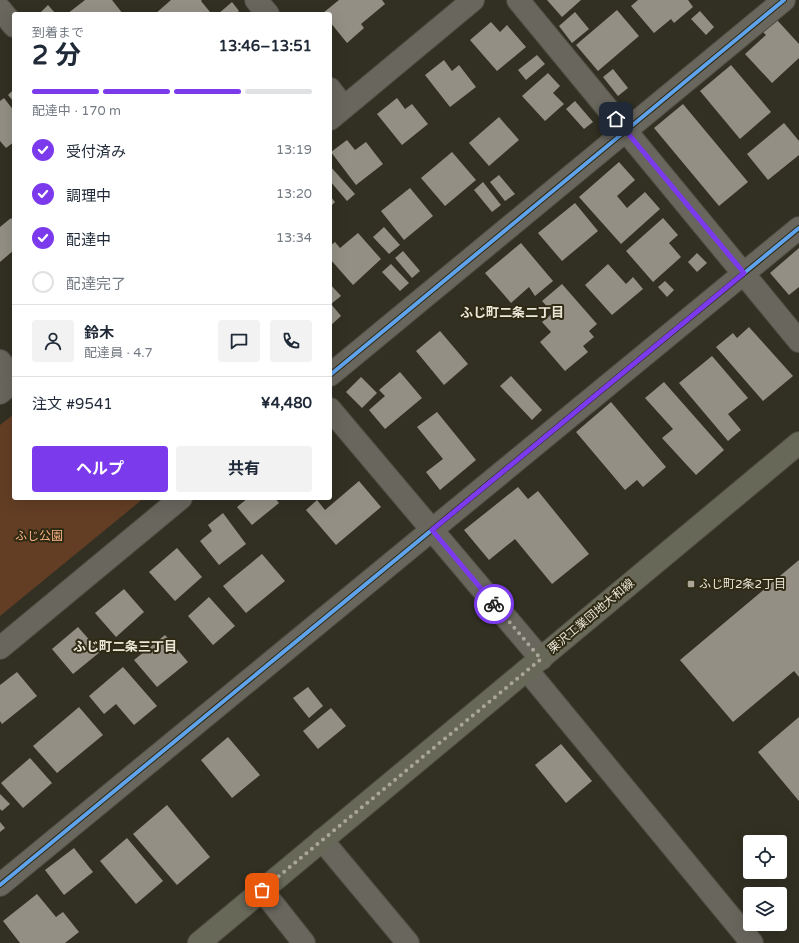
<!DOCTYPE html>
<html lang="ja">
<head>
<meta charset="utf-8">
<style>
	body { margin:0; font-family:"Varela Round","Noto Sans JP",sans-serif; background:#f2f2f3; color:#1f2937; height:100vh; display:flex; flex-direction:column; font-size:15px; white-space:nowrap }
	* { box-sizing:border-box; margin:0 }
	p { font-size:13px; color:#747a83 }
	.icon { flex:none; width:22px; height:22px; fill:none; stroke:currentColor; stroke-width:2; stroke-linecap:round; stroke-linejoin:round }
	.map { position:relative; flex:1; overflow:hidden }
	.sheet { position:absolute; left:12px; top:12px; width:320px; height:488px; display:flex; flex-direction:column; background:#fff; border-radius:4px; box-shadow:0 4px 16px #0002 }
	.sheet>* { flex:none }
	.controls { position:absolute; left:743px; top:835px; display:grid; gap:8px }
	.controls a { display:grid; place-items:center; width:44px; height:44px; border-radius:4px; background:#fff; box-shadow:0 4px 16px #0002; font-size:20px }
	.pin { position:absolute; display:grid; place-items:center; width:34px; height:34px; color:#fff; margin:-17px; border-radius:8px; box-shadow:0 2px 6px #0006 }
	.courier { position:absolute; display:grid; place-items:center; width:40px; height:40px; margin:-20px; border:3px solid #7c3aed; border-radius:50%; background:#fff; color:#222; box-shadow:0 1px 5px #0007 }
	.head em { font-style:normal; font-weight:700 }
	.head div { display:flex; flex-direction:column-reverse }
	.head { display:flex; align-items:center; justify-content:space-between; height:68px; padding:0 20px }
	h1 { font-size:26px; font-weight:700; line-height:30px }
	.bar { display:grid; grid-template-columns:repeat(4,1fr); gap:6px 4px; align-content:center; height:48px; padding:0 20px }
	.bar i { height:5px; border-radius:3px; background:#e0e1e3 }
	.bar .on { background:#7c3aed }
	.bar p { grid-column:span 4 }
	.line { display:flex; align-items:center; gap:10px; padding:0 20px; border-top:1px solid #e0e1e3 }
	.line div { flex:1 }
	.round { display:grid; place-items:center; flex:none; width:42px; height:42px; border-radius:4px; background:#f2f2f3 }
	ol { padding:0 20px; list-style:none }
	li { display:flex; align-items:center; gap:12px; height:44px }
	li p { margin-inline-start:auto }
	li .icon { padding:4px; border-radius:50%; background:#7c3aed; color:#fff; stroke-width:4 }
	li:last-child { color:#747a83 }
	li i { width:22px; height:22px; border:2px solid #e0e1e3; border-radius:50% }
	.primary-button { display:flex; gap:8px; margin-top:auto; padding:8px 20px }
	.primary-button a { flex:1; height:46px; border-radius:4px; background:#7c3aed; color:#fff; font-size:16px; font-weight:700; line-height:46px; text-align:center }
	.primary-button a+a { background:#f2f2f3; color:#1f2937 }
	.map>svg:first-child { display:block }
</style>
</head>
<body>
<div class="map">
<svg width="799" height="943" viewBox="0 0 799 943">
	<rect width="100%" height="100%" fill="#323023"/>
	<path fill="#633e24" d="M14,414V498H144L0,616V425Z"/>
	<g fill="#938f84">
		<path d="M85,0H112L123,14H67Z"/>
		<path d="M171,0H202L201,1L210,12L208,14H155Z"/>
		<path d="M339,0H382L385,4L361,24L364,28L347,43L330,22V14L323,13Z"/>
		<path d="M547,0H581L562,17Z"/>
		<path d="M638,0H688L693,7L674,23L671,19L654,33L631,6Z"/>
		<path d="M232,2L239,11L236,14H218Z"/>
		<path d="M48,5L55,13L54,14H39Z"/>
		<path d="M617,10L639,36L598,71L576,45Z"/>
		<path d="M700,11L714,27L706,35L691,19Z"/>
		<path d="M575,12L589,29L572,43L559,26Z"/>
		<path d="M777,20L799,44V58L772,83L745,54L766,35L763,32Z"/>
		<path d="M491,22L500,32L507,25L526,47L497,71L470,40Z"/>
		<path d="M537,55L545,64L526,80L518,70Z"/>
		<path d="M444,60L452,71L459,65L476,87L450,107L425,75Z"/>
		<path d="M731,65L771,112L740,139L700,91Z"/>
		<path d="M613,69L628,88L618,96L603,77Z"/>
		<path d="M548,73L560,86L553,93L564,104L545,121L522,96Z"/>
		<path d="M14,89V102L8,95Z"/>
		<path d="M4,98L14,111V142L6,148L0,141V101Z"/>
		<path d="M397,98L405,109L412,104L428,124L402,145L377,114Z"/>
		<path d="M575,101L593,122L584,129L566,109Z"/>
		<path d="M683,104L748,182L719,206L654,128Z"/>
		<path d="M499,117L519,140L489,166L469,143Z"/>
		<path d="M784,123L799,141V155L768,180L747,154Z"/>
		<path d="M347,140L355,150L366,142L383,164L356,185L331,152Z"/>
		<path d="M452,152L476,180L445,206L421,178Z"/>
		<path d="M619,162L635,180L617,196L627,208L645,192L660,209L621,244L579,197Z"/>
		<path d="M330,166L355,194L347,201L330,181Z"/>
		<path d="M499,175L515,194L505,201L490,182Z"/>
		<path d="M483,182L501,205L492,212L474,190Z"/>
		<path d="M410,188L433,216L404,240L381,211Z"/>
		<path d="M330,196L335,202L330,207Z"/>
		<path d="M575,203L598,231L562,261L538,233Z"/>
		<path d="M11,218L14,222V250L0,262V227Z"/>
		<path d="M663,218L678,235L669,243L681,257L653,282L626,251Z"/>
		<path d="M384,227L400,245L389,254L373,237Z"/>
		<path d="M358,233L381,259L353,285L330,259V246L335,242L340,248Z"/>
		<path d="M521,243L553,281L535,296L529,287L511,303L485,273Z"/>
		<path d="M799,248V287L789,295L770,273Z"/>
		<path d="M403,251L420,271L412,278L395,258Z"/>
		<path d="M697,253L707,263L697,272L688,262Z"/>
		<path d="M391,264L409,283L400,291L382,272Z"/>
		<path d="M608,264L626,284L633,277L643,289L612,315L585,285Z"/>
		<path d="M665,281L674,290L667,297L658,287Z"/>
		<path d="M330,284L341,296L331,304L341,316L330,326Z"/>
		<path d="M562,284L597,324L589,331L594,337L583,346L588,352L565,371L540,342L551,332L542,322L553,313L542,301Z"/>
		<path d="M749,327L793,376L763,401L716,347L733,333L737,338Z"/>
		<path d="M440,331L468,364L444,385L416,351Z"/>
		<path d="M712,356L748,398L728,414L741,430L728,441L679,383Z"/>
		<path d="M400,372L422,398L385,429L369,410L385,396L379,390Z"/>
		<path d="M511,376L542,410L532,420L500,386Z"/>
		<path d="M361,377L377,393L362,408L346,392Z"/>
		<path d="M664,382L724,450L696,475L662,438L673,429L645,398Z"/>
		<path d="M611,402L666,467L643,487L637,480L625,490L576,432Z"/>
		<path d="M437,412L476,460L440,490L426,472L443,459L417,427Z"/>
		<path d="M359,481L381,507L336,545L306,510L317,500L325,510Z"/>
		<path d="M518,487L528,499L538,491L589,554L552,584L515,539L489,560L464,530Z"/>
		<path d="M248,498H275L279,503L252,525L237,507Z"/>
		<path d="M223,513L246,544L219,565L200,541L212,531L208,525Z"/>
		<path d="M177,548L202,577L175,601L149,572Z"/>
		<path d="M262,554L285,581L246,613L223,586Z"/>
		<path d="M799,560V677L794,671L733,722L680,660Z"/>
		<path d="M124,589L144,612L116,637L95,613Z"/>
		<path d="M209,597L235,626L213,645L188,616Z"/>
		<path d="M78,627L100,652L73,674L52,649Z"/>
		<path d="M165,635L188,662L157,687L134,660Z"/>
		<path d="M123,667L157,706L134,725L116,704L104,714L89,696Z"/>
		<path d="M17,672L37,696L2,724L0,721V685Z"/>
		<path d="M308,687L323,706L309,718L293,698Z"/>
		<path d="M79,707L103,735L57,773L33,746Z"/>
		<path d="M331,708L346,726L318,749L303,731Z"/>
		<path d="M799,717V801L758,752Z"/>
		<path d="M228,737L260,775L232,798L201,760Z"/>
		<path d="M561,744L592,781L566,803L535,765Z"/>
		<path d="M30,758L52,783L23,808L1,783Z"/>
		<path d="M0,794L10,804L2,811L0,809Z"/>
		<path d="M167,805L210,857L177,885L133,834Z"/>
		<path d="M0,822L5,828L0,832Z"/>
		<path d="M127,838L163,881L136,904L100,861Z"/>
		<path d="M74,848L93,872L64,895L45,870Z"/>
		<path d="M37,894L56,917L63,912L79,932L65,943H20L3,921Z"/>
	</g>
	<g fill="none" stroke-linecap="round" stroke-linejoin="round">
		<g stroke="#4f4d42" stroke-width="24">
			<g id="minor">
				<path d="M256,0L268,14"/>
				<path d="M518,0L799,341"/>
				<path d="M0,9L14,26"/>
				<path d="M330,89L344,107"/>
				<path d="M330,119L473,0"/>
				<path d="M0,361L14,378"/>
				<path d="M330,375L784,0"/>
				<path d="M0,393L14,381"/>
				<path d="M330,409L541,659"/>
				<path d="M0,648L181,498"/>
				<path d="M527,670L752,943"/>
				<path d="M322,840L408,943"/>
				<path d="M0,885L799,228"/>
				<path d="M262,890L304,943"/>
			</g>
		</g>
		<g stroke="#4f4d42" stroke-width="24">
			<path id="major" d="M199,943L799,443"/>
		</g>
		<use href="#minor" stroke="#68665d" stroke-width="22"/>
		<use href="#major" stroke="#686859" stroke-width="22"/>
		<g stroke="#2e2a13" stroke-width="6">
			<g id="cycleway">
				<path d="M330,375L784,0"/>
				<path d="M0,885L799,228"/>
			</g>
		</g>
		<use href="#cycleway" stroke="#60a3ed" stroke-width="4"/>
	</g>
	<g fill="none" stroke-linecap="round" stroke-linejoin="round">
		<path stroke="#aaa799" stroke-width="4" stroke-dasharray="0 7.2" d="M262,890L541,659L494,604"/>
		<path stroke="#7c3aed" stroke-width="5" d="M494,604L432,530L744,273L616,119"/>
	</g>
	<rect fill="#aaa799" stroke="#2e2a13" stroke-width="1.5" x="687" y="580" width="8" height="8" rx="2"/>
	<g text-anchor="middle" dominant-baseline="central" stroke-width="4" stroke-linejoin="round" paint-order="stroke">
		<g font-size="12" fill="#fab183" stroke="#2e2a13">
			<text x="39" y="536">ふじ公園</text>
		</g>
		<g font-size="12" fill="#eae7d9" stroke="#2e2a13" text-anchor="start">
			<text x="699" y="584">ふじ町2条2丁目</text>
		</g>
		<g font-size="12" fill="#eae7d9" stroke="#2e2a13">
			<text transform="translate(591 616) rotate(-40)">栗沢工業団地大和線</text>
		</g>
		<g font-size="13" font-weight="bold" fill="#eae7d9" stroke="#2e2a13">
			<text x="512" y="313">ふじ町二条二丁目</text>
			<text x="125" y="647">ふじ町二条三丁目</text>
		</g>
	</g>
</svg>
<div class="controls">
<a><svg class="icon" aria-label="locate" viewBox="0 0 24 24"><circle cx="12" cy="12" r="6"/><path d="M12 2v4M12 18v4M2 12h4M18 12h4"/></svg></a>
<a><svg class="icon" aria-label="layers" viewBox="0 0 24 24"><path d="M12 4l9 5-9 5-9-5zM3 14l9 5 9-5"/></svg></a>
</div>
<div class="pin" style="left:262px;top:890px;background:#ea580c"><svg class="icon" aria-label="bag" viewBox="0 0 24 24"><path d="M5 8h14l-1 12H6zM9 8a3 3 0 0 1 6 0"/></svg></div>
<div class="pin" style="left:616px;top:119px;background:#1f2937"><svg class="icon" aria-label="home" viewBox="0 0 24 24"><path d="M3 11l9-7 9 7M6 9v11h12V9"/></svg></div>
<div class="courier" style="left:494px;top:604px"><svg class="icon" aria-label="bike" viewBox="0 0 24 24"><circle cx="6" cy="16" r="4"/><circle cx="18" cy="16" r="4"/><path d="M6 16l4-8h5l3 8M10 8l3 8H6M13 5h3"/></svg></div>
<section class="sheet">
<div class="head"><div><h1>2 分</h1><p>到着まで</p></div><em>13:46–13:51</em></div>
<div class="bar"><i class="on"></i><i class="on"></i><i class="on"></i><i></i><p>配達中 · 170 m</p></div>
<ol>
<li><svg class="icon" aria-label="check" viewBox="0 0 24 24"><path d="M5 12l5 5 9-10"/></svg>受付済み<p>13:19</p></li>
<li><svg class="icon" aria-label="check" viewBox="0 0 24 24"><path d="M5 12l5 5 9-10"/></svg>調理中<p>13:20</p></li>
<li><svg class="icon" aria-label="check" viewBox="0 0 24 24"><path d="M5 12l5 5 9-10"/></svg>配達中<p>13:34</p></li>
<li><i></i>配達完了</li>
</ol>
<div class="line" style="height:72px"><a class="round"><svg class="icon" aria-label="person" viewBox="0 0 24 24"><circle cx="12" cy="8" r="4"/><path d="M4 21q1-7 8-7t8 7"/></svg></a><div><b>鈴木</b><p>配達員 · 4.7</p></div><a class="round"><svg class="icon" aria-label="chat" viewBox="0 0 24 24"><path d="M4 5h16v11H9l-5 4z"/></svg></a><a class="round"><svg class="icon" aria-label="phone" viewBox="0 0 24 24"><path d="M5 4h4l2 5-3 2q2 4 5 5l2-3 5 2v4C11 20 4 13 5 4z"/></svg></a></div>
<div class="line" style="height:52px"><div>注文 #9541</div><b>¥4,480</b></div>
<div class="primary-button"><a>ヘルプ</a><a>共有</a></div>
</section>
</div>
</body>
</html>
